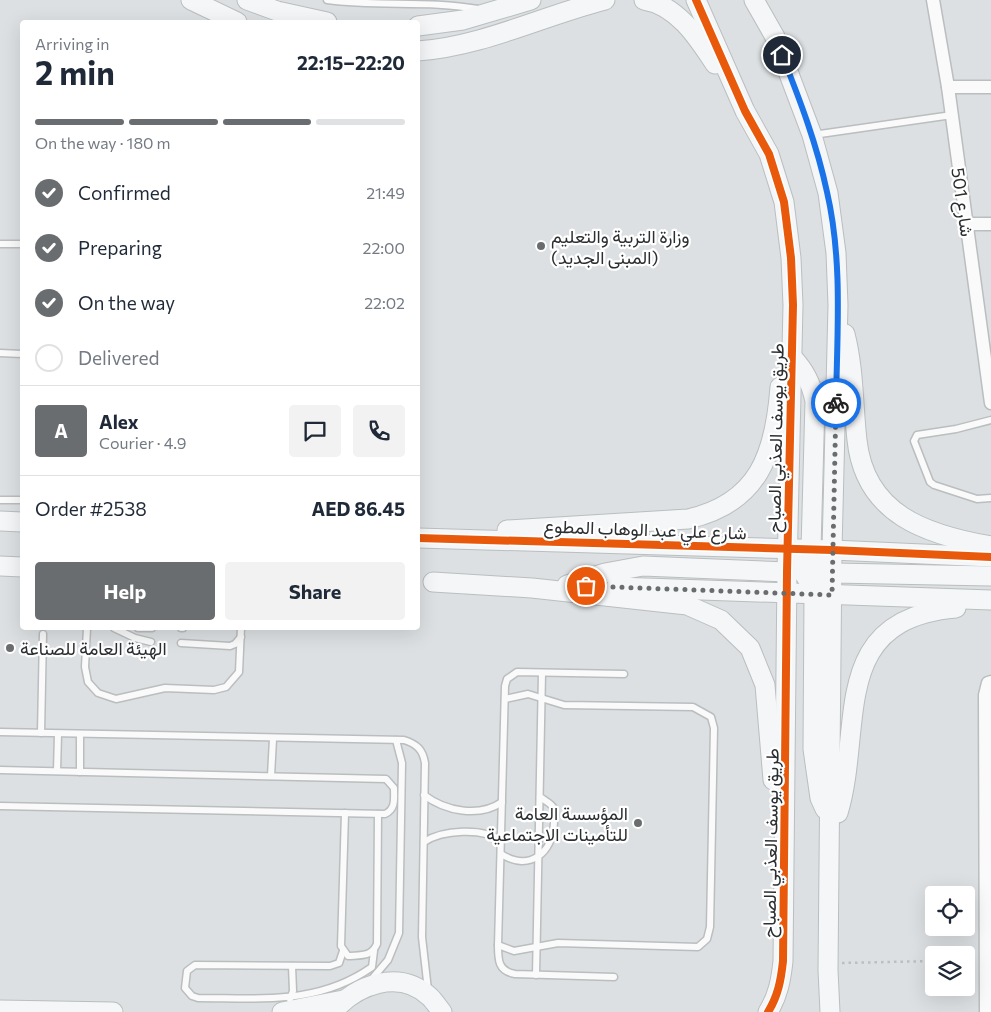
<!DOCTYPE html>
<html lang="en">
<head>
<meta charset="utf-8">
<style>
	body { margin:0; font-family:Commissioner,Vazirmatn,sans-serif; background:#f2f2f3; color:#1f2937; height:100vh; display:flex; flex-direction:column; font-size:19px; white-space:nowrap }
	* { box-sizing:border-box; margin:0 }
	p { font-size:16px; color:#747a83 }
	.icon { flex:none; width:28px; height:28px; fill:none; stroke:currentColor; stroke-width:2; stroke-linecap:round; stroke-linejoin:round }
	.map { position:relative; flex:1; overflow:hidden }
	.side { position:absolute; left:20px; top:20px; width:400px; height:610px; display:flex; flex-direction:column; background:#fff; border-radius:5px; box-shadow:0 5px 20px #0002 }
	.side>* { flex:none }
	.fabs { position:absolute; left:925px; top:886px; display:grid; gap:10px }
	.fabs a { display:grid; place-items:center; width:50px; height:50px; border-radius:5px; background:#fff; box-shadow:0 5px 20px #0002; font-size:25px }
	.pin { position:absolute; display:grid; place-items:center; width:42px; height:42px; color:#fff; margin:-21px; border:2px solid #fff; border-radius:50%; box-shadow:0 1px 5px #0007 }
	.courier { position:absolute; display:grid; place-items:center; width:50px; height:50px; margin:-25px; border:4px solid #1a73e8; border-radius:50%; background:#fff; color:#222; box-shadow:0 1px 6px #0007 }
	.head em { font-style:normal; font-weight:700 }
	.head div { display:flex; flex-direction:column-reverse }
	.head { display:flex; align-items:center; justify-content:space-between; height:85px; padding:0 15px }
	h1 { font-size:32px; font-weight:700; line-height:38px }
	.bar { display:grid; grid-template-columns:repeat(4,1fr); gap:8px 5px; align-content:center; height:60px; padding:0 15px }
	.bar i { height:6px; border-radius:4px; background:#e0e1e3 }
	.bar .current { background:#6a6d6f }
	.bar p { grid-column:span 4 }
	.line { display:flex; align-items:center; gap:12px; padding:0 15px; border-top:1px solid #e0e1e3 }
	.line div { flex:1 }
	.round { display:grid; place-items:center; flex:none; width:52px; height:52px; border-radius:5px; background:#f2f2f3 }
	ol { padding:0 15px; list-style:none }
	li { display:flex; align-items:center; gap:15px; height:55px }
	li p { margin-inline-start:auto }
	li .icon { padding:5px; border-radius:50%; background:#6a6d6f; color:#fff; stroke-width:4 }
	li:last-child { color:#747a83 }
	li i { width:28px; height:28px; border:2px solid #e0e1e3; border-radius:50% }
	.action { display:flex; gap:10px; margin-top:auto; padding:10px 15px }
	.action a { flex:1; height:58px; border-radius:5px; background:#6a6d6f; color:#fff; font-size:20px; font-weight:700; line-height:58px; text-align:center }
	.action a+a { background:#f2f2f3; color:#1f2937 }
	.map>svg:first-child { display:block }
</style>
</head>
<body>
<div class="map">
<svg width="991" height="1012" viewBox="0 0 991 1012">
	<rect width="100%" height="100%" fill="#dce0e2"/>
	<g fill="none" stroke-linecap="round" stroke-linejoin="round">
		<g stroke="#babebf" stroke-width="9">
			<g id="lane">
				<path d="M327,0C378,7 429,0 478,9"/>
				<path d="M813,135L952,115"/>
				<path d="M0,244H22"/>
				<path d="M0,353L22,354"/>
				<path d="M991,420L956,429L917,435L914,441L930,482L934,485L977,499L991,498"/>
				<path d="M0,500H22"/>
				<path d="M87,628L85,667L88,682L98,693L116,699L165,688L214,690L226,687L239,672L241,628"/>
				<path d="M114,628L135,638L151,642"/>
				<path d="M138,628H152"/>
				<path d="M181,628H183"/>
				<path d="M181,643L230,646L235,644L241,637"/>
				<path d="M0,732L404,740C417,744 423,750 425,763L422,937L428,990"/>
				<path d="M41,733L43,634"/>
				<path d="M0,770L386,779L394,788C394,799 396,809 385,814L0,806"/>
				<path d="M57,771L58,734"/>
				<path d="M80,772V734"/>
				<path d="M271,776L273,739"/>
				<path d="M424,795C445,811 479,818 502,802"/>
				<path d="M345,813L341,946L348,956C362,955 371,957 377,944L378,814"/>
				<path d="M424,842C442,830 483,827 501,841"/>
				<path d="M501,854C530,872 553,853 554,822C555,817 556,811 553,807C550,803 544,800 540,797"/>
				<path d="M498,945L514,951L558,943L698,947L707,939L710,927L714,728L711,717L693,707L564,705L528,694L505,699"/>
				<path d="M343,951L339,963L330,966L195,965L187,971L185,988L192,996L198,998C261,998 318,1005 372,967L374,951"/>
				<path d="M536,975L542,673"/>
				<path d="M614,977L515,974C498,971 498,960 498,945L505,686L507,679L517,672L624,674"/>
				<path d="M371,980L388,960L399,933L402,763L396,740"/>
				<path d="M290,999L293,991L292,966"/>
			</g>
		</g>
		<g stroke="#babebf" stroke-width="15">
			<g id="street">
				<path d="M933,0L948,87L991,403"/>
				<path d="M948,87H991"/>
				<path d="M966,224H991"/>
				<path d="M986,1012L985,695L988,683L991,682"/>
			</g>
		</g>
		<g stroke="#babebf" stroke-width="21">
			<g id="secondary">
				<path d="M191,0L237,22"/>
				<path d="M247,0L277,11L327,22"/>
				<path d="M644,0C677,5 698,38 715,64"/>
				<path d="M696,0L745,111L769,154L784,202L791,258L793,305L787,572L783,961C781,980 778,996 768,1012"/>
				<path d="M754,0L775,37L812,135L828,193L836,253L838,305L832,550L828,970L830,1012"/>
				<path d="M418,26L463,20L531,0"/>
				<path d="M418,51C484,46 542,16 605,0"/>
				<path d="M845,334C854,369 853,405 857,440C865,515 927,535 991,546"/>
				<path d="M792,357C805,371 811,383 815,401L811,549L820,576L829,590"/>
				<path d="M0,521L22,522"/>
				<path d="M507,530L688,519C759,503 775,454 780,387"/>
				<path d="M418,538L832,550L991,557"/>
				<path d="M788,548L808,580L814,595L813,749L820,798L825,809"/>
				<path d="M0,566L22,567"/>
				<path d="M821,576L833,573L991,576"/>
				<path d="M433,582L532,588L687,605L721,620L750,648L765,685L773,780"/>
				<path d="M567,585L605,573L643,566L787,572L798,569"/>
				<path d="M616,587L991,600"/>
				<path d="M838,813C864,727 827,619 956,608"/>
				<path d="M0,1010L113,1012"/>
				<path d="M282,1012L343,1000"/>
				<path d="M333,1012C356,985 399,968 430,997C434,1001 438,1007 442,1012"/>
			</g>
		</g>
		<g stroke="#bcbec0" stroke-width="2.5" stroke-dasharray="2.5 4" stroke-linecap="butt">
			<path d="M966,960H975"/>
			<path d="M842,963L934,961"/>
		</g>
		<use href="#lane" stroke="#fafafb" stroke-width="6"/>
		<use href="#street" stroke="#fafafb" stroke-width="12"/>
		<use href="#secondary" stroke="#f4f6f8" stroke-width="19"/>
		<g stroke="#fff" stroke-width="11">
			<g id="cycleway">
				<path d="M696,0L745,111L769,154L784,202L791,258L793,305L787,572L783,961C781,980 778,996 768,1012"/>
				<path d="M418,538L832,550L991,557"/>
			</g>
		</g>
		<use href="#cycleway" stroke="#e8590c" stroke-width="8"/>
	</g>
	<g fill="none" stroke-linecap="round" stroke-linejoin="round">
		<path stroke="#6a6d6f" stroke-width="5" stroke-dasharray="0 9" d="M586,586L832,595L836,403"/>
		<path stroke="#1a73e8" stroke-width="6" d="M782,55C800,100 817,145 827,192C843,261 837,334 836,403"/>
	</g>
	<g fill="#6a6d6f" stroke="#fff" stroke-width="2">
		<circle cx="541" cy="246" r="5"/>
		<circle cx="10" cy="648" r="5"/>
		<circle cx="638" cy="823" r="5"/>
	</g>
	<g text-anchor="middle" dominant-baseline="central" stroke-width="4.5" stroke-linejoin="round" paint-order="stroke">
		<g font-size="18" fill="#2c2f31" stroke="#fff">
			<text transform="translate(963 202) rotate(82)">شارع 501</text>
			<text transform="translate(775 438) rotate(-89)">طريق يوسف العذبي الصباح</text>
			<text transform="translate(645 529) rotate(2)">شارع علي عبد الوهاب المطوع</text>
			<text transform="translate(770 843) rotate(-89)">طريق يوسف العذبي الصباح</text>
		</g>
		<g font-size="18" fill="#2c2f31" stroke="#fff" text-anchor="start">
			<text x="551" y="236">وزارة التربية والتعليم<tspan x="551" dy="21">(المبنى الجديد)</tspan></text>
			<text x="20" y="648">الهيئة العامة للصناعة</text>
			<text x="628" y="813" text-anchor="end">المؤسسة العامة<tspan x="628" dy="21">للتأمينات الاجتماعية</tspan></text>
		</g>
	</g>
</svg>
<div class="fabs">
<a><svg class="icon" aria-label="locate" viewBox="0 0 24 24"><circle cx="12" cy="12" r="6"/><path d="M12 2v4M12 18v4M2 12h4M18 12h4"/></svg></a>
<a><svg class="icon" aria-label="layers" viewBox="0 0 24 24"><path d="M12 4l9 5-9 5-9-5zM3 14l9 5 9-5"/></svg></a>
</div>
<div class="pin" style="left:586px;top:586px;background:#ea580c"><svg class="icon" aria-label="bag" viewBox="0 0 24 24"><path d="M5 8h14l-1 12H6zM9 8a3 3 0 0 1 6 0"/></svg></div>
<div class="pin" style="left:782px;top:55px;background:#1f2937"><svg class="icon" aria-label="home" viewBox="0 0 24 24"><path d="M3 11l9-7 9 7M6 9v11h12V9"/></svg></div>
<div class="courier" style="left:836px;top:403px"><svg class="icon" aria-label="bike" viewBox="0 0 24 24"><circle cx="6" cy="16" r="4"/><circle cx="18" cy="16" r="4"/><path d="M6 16l4-8h5l3 8M10 8l3 8H6M13 5h3"/></svg></div>
<section class="side">
<div class="head"><div><h1>2 min</h1><p>Arriving in</p></div><em>22:15–22:20</em></div>
<div class="bar"><i class="current"></i><i class="current"></i><i class="current"></i><i></i><p>On the way · 180 m</p></div>
<ol>
<li><svg class="icon" aria-label="check" viewBox="0 0 24 24"><path d="M5 12l5 5 9-10"/></svg>Confirmed<p>21:49</p></li>
<li><svg class="icon" aria-label="check" viewBox="0 0 24 24"><path d="M5 12l5 5 9-10"/></svg>Preparing<p>22:00</p></li>
<li><svg class="icon" aria-label="check" viewBox="0 0 24 24"><path d="M5 12l5 5 9-10"/></svg>On the way<p>22:02</p></li>
<li><i></i>Delivered</li>
</ol>
<div class="line" style="height:90px"><b class="round" style="background:#6a6d6f;color:#fff">A</b><div><b>Alex</b><p>Courier · 4.9</p></div><a class="round"><svg class="icon" aria-label="chat" viewBox="0 0 24 24"><path d="M4 5h16v11H9l-5 4z"/></svg></a><a class="round"><svg class="icon" aria-label="phone" viewBox="0 0 24 24"><path d="M5 4h4l2 5-3 2q2 4 5 5l2-3 5 2v4C11 20 4 13 5 4z"/></svg></a></div>
<div class="line" style="height:65px"><div>Order #2538</div><b>AED 86.45</b></div>
<div class="action"><a>Help</a><a>Share</a></div>
</section>
</div>
</body>
</html>
